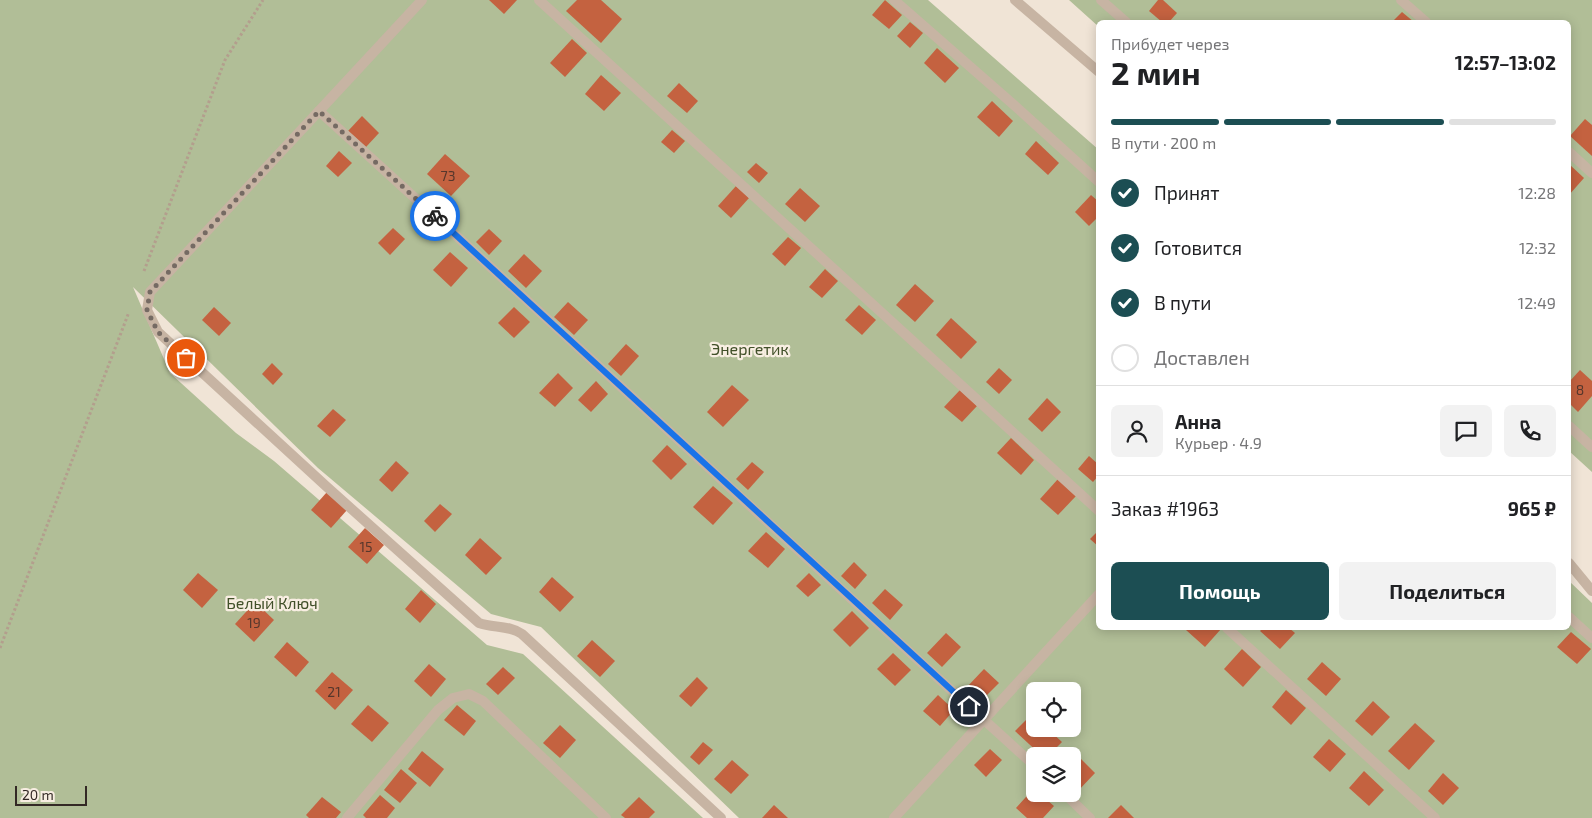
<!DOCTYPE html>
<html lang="ru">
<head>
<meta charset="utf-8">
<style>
	body { margin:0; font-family:"Exo 2",sans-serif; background:#f2f2f2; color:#202124; height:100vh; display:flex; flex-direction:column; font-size:19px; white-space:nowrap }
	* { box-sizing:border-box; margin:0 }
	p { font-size:16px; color:#757577 }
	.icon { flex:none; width:28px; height:28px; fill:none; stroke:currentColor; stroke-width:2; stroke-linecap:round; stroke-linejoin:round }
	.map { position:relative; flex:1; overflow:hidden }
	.details { position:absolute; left:1096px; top:20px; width:475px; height:610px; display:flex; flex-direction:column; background:#fff; border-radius:8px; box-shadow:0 2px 12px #0003 }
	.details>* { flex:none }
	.buttons { position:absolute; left:1026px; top:682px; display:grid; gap:10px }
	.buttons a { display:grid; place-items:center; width:55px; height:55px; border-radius:8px; background:#fff; box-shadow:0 2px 12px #0003; font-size:25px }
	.scale { position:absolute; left:15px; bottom:12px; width:72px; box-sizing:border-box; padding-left:5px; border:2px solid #332925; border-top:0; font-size:14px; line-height:18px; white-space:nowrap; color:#332925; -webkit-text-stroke:4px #f8eee2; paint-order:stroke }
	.pin { position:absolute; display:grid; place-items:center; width:42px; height:42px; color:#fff; margin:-21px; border:2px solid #fff; border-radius:50%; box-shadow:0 1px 5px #0007 }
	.courier { position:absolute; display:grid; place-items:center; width:50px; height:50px; margin:-25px; border:4px solid #1a73e8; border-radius:50%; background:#fff; color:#222; box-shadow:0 1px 6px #0007 }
	.overview em { font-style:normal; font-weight:700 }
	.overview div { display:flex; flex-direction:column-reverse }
	.overview { display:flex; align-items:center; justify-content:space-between; height:85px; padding:0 15px }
	h1 { font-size:32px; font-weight:700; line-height:38px }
	.bar { display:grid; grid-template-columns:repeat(4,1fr); gap:8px 5px; align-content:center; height:60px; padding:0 15px }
	.bar i { height:6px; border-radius:4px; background:#e0e0e0 }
	.bar .selected { background:#1c4e53 }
	.bar p { grid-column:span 4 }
	.line { display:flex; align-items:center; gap:12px; padding:0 15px; border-top:1px solid #e0e0e0 }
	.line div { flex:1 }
	.round { display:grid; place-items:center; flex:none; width:52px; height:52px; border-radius:8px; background:#f2f2f2 }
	ol { padding:0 15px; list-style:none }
	li { display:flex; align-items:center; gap:15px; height:55px }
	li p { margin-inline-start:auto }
	li .icon { padding:5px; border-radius:50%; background:#1c4e53; color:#fff; stroke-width:4 }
	li:last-child { color:#757577 }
	li i { width:28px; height:28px; border:2px solid #e0e0e0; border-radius:50% }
	.action { display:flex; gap:10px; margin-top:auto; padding:10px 15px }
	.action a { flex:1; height:58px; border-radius:8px; background:#1c4e53; color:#fff; font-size:20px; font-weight:700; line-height:58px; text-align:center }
	.action a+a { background:#f2f2f2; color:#202124 }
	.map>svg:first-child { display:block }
</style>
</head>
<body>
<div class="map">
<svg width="1592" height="818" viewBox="0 0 1592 818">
	<rect width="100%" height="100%" fill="#f0e4d6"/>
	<g fill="#b1be97" fill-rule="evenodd">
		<path d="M0,0H928L1099,150V628H1569V581L1592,603V818H739L541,627L491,614L318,468L133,287L170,373L236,433L274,461L487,645L523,654L703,818H0ZM1035,691H1072V729H1035ZM1035,756H1072V794H1035Z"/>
		<path d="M1069,0H1592V472L1569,451V22H1099V27Z"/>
	</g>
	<g fill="#c46240">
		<path d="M489,0H517L504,14Z"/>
		<path d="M577,0H601L622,19L601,43L566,11Z"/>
		<path d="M885,0L902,15L889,29L872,15Z"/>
		<path d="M1158,0H1163L1177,13L1169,22H1162L1149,11Z"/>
		<path d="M1402,12L1414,22H1392Z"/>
		<path d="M910,22L923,33L910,48L897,36Z"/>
		<path d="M572,39L587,53L565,77L550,63Z"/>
		<path d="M937,48L959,68L945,83L924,63Z"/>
		<path d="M601,75L621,93L604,111L585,94Z"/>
		<path d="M679,83L698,101L687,113L667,96Z"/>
		<path d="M992,101L1013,121L999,137L977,117Z"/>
		<path d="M362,116L379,133L366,147L348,131Z"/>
		<path d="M1585,119L1592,125V156L1570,136Z"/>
		<path d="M672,130L685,141L674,153L661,142Z"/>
		<path d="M1036,141L1059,163L1048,175L1025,154Z"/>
		<path d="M339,151L352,163L338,177L326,166Z"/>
		<path d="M445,154L470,176L451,196L427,174Z"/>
		<path d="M756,163L768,173L759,183L747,172Z"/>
		<path d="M1569,164L1584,178L1569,195Z"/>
		<path d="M736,186L749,198L731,218L718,206Z"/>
		<path d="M800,188L820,206L805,222L785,204Z"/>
		<path d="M1091,195L1099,202V216L1089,226L1075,212Z"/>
		<path d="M393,228L405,239L390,255L378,243Z"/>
		<path d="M489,229L502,241L489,255L476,242Z"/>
		<path d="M788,237L801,248L785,266L772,254Z"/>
		<path d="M450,252L468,268L451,287L433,270Z"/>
		<path d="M524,254L542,271L526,288L508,271Z"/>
		<path d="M825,269L838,281L822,298L809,287Z"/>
		<path d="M915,284L934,301L915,322L896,305Z"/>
		<path d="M568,302L588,320L574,335L554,317Z"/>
		<path d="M859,305L876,320L862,335L845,320Z"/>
		<path d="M214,307L231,323L219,336L202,320Z"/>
		<path d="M514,307L530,322L514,338L498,323Z"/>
		<path d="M951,318L977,342L961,359L936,335Z"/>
		<path d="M626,344L639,356L621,376L608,364Z"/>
		<path d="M272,363L283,374L273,385L262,374Z"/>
		<path d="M999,368L1012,380L999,394L986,382Z"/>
		<path d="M1580,370L1592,381V396L1578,412L1569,403V382Z"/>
		<path d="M558,373L573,388L555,407L539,393Z"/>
		<path d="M596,381L608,394L591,412L578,400Z"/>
		<path d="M732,385L749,400L723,427L707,412Z"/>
		<path d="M960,390L977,406L962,422L944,407Z"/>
		<path d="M1047,398L1061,412L1042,432L1028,419Z"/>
		<path d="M333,409L346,420L330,437L317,426Z"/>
		<path d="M1011,438L1034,460L1021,475L997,453Z"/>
		<path d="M667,445L687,464L671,480L652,461Z"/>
		<path d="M1089,456L1099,465V475L1093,482L1078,469Z"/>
		<path d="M396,461L409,473L392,492L379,480Z"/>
		<path d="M752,462L764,472L748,490L736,479Z"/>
		<path d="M1058,479L1076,496L1058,515L1040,499Z"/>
		<path d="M713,486L733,503L713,525L693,507Z"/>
		<path d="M327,492L347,510L331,528L311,510Z"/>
		<path d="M440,504L452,514L435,532L424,521Z"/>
		<path d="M365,528L384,545L367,564L348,547Z"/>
		<path d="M1099,530V547L1090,539Z"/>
		<path d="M766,532L785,549L768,568L748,551Z"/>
		<path d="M480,538L502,558L486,575L465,555Z"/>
		<path d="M854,562L867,575L855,589L841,576Z"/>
		<path d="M198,573L218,590L202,608L183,590Z"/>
		<path d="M809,573L821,585L808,597L796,586Z"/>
		<path d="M552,577L574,597L560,612L539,592Z"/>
		<path d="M885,589L903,605L890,620L872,603Z"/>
		<path d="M421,590L436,604L420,623L405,609Z"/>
		<path d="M255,602L274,620L254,642L235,624Z"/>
		<path d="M852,611L869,628L850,647L833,630Z"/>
		<path d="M1189,628H1219L1221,629L1205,647L1186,630Z"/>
		<path d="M1263,628H1289L1295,633L1280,649L1260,631Z"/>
		<path d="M1571,632L1591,649L1577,664L1557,647Z"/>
		<path d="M946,633L961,647L942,667L927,653Z"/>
		<path d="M592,640L615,661L600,677L577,656Z"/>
		<path d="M287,642L309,662L296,677L274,657Z"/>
		<path d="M1242,649L1261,667L1243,687L1224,669Z"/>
		<path d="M893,653L911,670L895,686L877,669Z"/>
		<path d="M1322,662L1341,679L1326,696L1307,679Z"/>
		<path d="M429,664L446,679L431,697L414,681Z"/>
		<path d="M503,667L515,678L498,695L486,684Z"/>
		<path d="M984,669L999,683L981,701L966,688Z"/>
		<path d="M332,672L353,690L335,710L315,691Z"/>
		<path d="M697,677L708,688L691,707L679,696Z"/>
		<path d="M1286,690L1306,708L1291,725L1272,707Z"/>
		<path d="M938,695L954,710L940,726L923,711Z"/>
		<path d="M1373,701L1390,717L1372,736L1355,721Z"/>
		<path d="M368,705L389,723L372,742L351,724Z"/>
		<path d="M457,705L476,721L464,736L444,720Z"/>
		<path d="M1032,714L1035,717V729H1048L1062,742L1048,756H1042L1015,731Z"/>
		<path d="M1415,723L1435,741L1409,770L1388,751Z"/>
		<path d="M560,725L576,740L560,758L543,743Z"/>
		<path d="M1329,739L1346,754L1330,772L1313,757Z"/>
		<path d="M703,742L713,750L699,765L690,757Z"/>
		<path d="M990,749L1002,760L986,777L974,765Z"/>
		<path d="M422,751L444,769L430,787L408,769Z"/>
		<path d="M1080,758L1095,773L1077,792L1072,788V766Z"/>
		<path d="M732,760L749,775L731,794L714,779Z"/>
		<path d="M401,769L417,783L400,803L384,790Z"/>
		<path d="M1364,771L1384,790L1369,806L1349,788Z"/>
		<path d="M1443,773L1459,788L1443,805L1428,791Z"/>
		<path d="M1034,788L1035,794H1040L1054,806L1043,818H1027L1016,808Z"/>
		<path d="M380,795L395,808L387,818H366L363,815Z"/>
		<path d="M322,797L341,812L336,818H309L306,815Z"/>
		<path d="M639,797L655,812L649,818H625L621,815Z"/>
		<path d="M774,805L788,818H762Z"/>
		<path d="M1121,805L1134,818H1108Z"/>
	</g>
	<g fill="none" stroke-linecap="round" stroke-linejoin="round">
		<g stroke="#b39e8d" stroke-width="3" stroke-dasharray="2.5 2.5" stroke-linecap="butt">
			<path d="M144,271L225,60L263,0"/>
			<path d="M0,648L129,312"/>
		</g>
		<g stroke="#c7b4a3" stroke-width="10">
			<path d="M539,0L1099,511"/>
			<path d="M894,0L1014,105L1099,182"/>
			<path d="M1015,0L1099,72"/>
			<path d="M1101,0L1126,22"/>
			<path d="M1401,0L1426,22"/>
			<path d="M319,111L422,0"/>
			<path d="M1569,152L1592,173"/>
			<path d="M1569,426L1592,447"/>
			<path d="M1569,563L1592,591"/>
			<path d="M1569,617L1592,638"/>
			<path d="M1227,628L1435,818"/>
			<path d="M1065,794L1090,818"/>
			<path d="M347,818L438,710L453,698L469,694L483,701L606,818"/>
			<path d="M721,818L522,634C510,625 493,628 479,623L327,487L158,332L147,310L150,292L319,111C560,328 795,550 1035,766"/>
			<path d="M894,818L1099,594"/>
		</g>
	</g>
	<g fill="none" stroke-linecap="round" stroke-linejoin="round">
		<path stroke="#756a63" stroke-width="5" stroke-dasharray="0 9" d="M186,358L158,332L147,310L150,292L319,111L435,216"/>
		<path stroke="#1a73e8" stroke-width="6" d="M435,216L969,706"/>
	</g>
	<g text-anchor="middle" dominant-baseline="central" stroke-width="4.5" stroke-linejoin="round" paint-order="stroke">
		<g font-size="14" fill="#57372c">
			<text x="448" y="175">73</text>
			<text x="1580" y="389">8</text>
			<text x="366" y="546">15</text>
			<text x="254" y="622">19</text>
			<text x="334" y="691">21</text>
		</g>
		<g font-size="16" fill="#415029" stroke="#f8eee2">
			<text x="750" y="348">Энергетик</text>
			<text x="272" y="602">Белый Ключ</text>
		</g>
	</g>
</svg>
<div class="buttons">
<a><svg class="icon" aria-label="locate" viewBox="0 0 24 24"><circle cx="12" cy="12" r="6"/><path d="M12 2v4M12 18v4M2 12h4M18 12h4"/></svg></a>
<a><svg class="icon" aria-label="layers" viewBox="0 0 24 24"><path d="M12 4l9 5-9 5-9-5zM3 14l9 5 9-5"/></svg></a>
</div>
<div class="scale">20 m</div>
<div class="pin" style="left:186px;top:358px;background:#ea580c"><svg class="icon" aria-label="bag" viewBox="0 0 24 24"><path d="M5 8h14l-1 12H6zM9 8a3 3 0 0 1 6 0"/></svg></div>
<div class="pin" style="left:969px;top:706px;background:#1f2937"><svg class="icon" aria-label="home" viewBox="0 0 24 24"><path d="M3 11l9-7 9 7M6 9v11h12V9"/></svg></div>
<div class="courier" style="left:435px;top:216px"><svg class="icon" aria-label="bike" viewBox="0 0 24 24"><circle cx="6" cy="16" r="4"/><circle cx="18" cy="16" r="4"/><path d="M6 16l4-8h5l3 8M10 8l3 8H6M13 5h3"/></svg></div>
<section class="details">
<div class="overview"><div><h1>2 мин</h1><p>Прибудет через</p></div><em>12:57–13:02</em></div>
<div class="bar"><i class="selected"></i><i class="selected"></i><i class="selected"></i><i></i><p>В пути · 200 m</p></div>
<ol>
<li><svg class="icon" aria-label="check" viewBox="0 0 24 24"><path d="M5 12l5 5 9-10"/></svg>Принят<p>12:28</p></li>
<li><svg class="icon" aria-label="check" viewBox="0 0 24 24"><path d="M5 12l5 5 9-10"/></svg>Готовится<p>12:32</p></li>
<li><svg class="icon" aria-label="check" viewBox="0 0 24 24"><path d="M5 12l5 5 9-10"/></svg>В пути<p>12:49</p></li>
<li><i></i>Доставлен</li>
</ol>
<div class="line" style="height:90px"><a class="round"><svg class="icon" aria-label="person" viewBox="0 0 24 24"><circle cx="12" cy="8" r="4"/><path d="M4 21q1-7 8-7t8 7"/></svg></a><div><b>Анна</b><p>Курьер · 4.9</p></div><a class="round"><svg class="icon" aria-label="chat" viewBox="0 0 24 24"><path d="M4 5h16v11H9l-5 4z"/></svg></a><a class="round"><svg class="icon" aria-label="phone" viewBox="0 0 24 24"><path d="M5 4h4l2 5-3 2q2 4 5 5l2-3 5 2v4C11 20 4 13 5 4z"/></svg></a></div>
<div class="line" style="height:65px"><div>Заказ #1963</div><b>965 ₽</b></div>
<div class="action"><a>Помощь</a><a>Поделиться</a></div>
</section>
</div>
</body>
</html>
